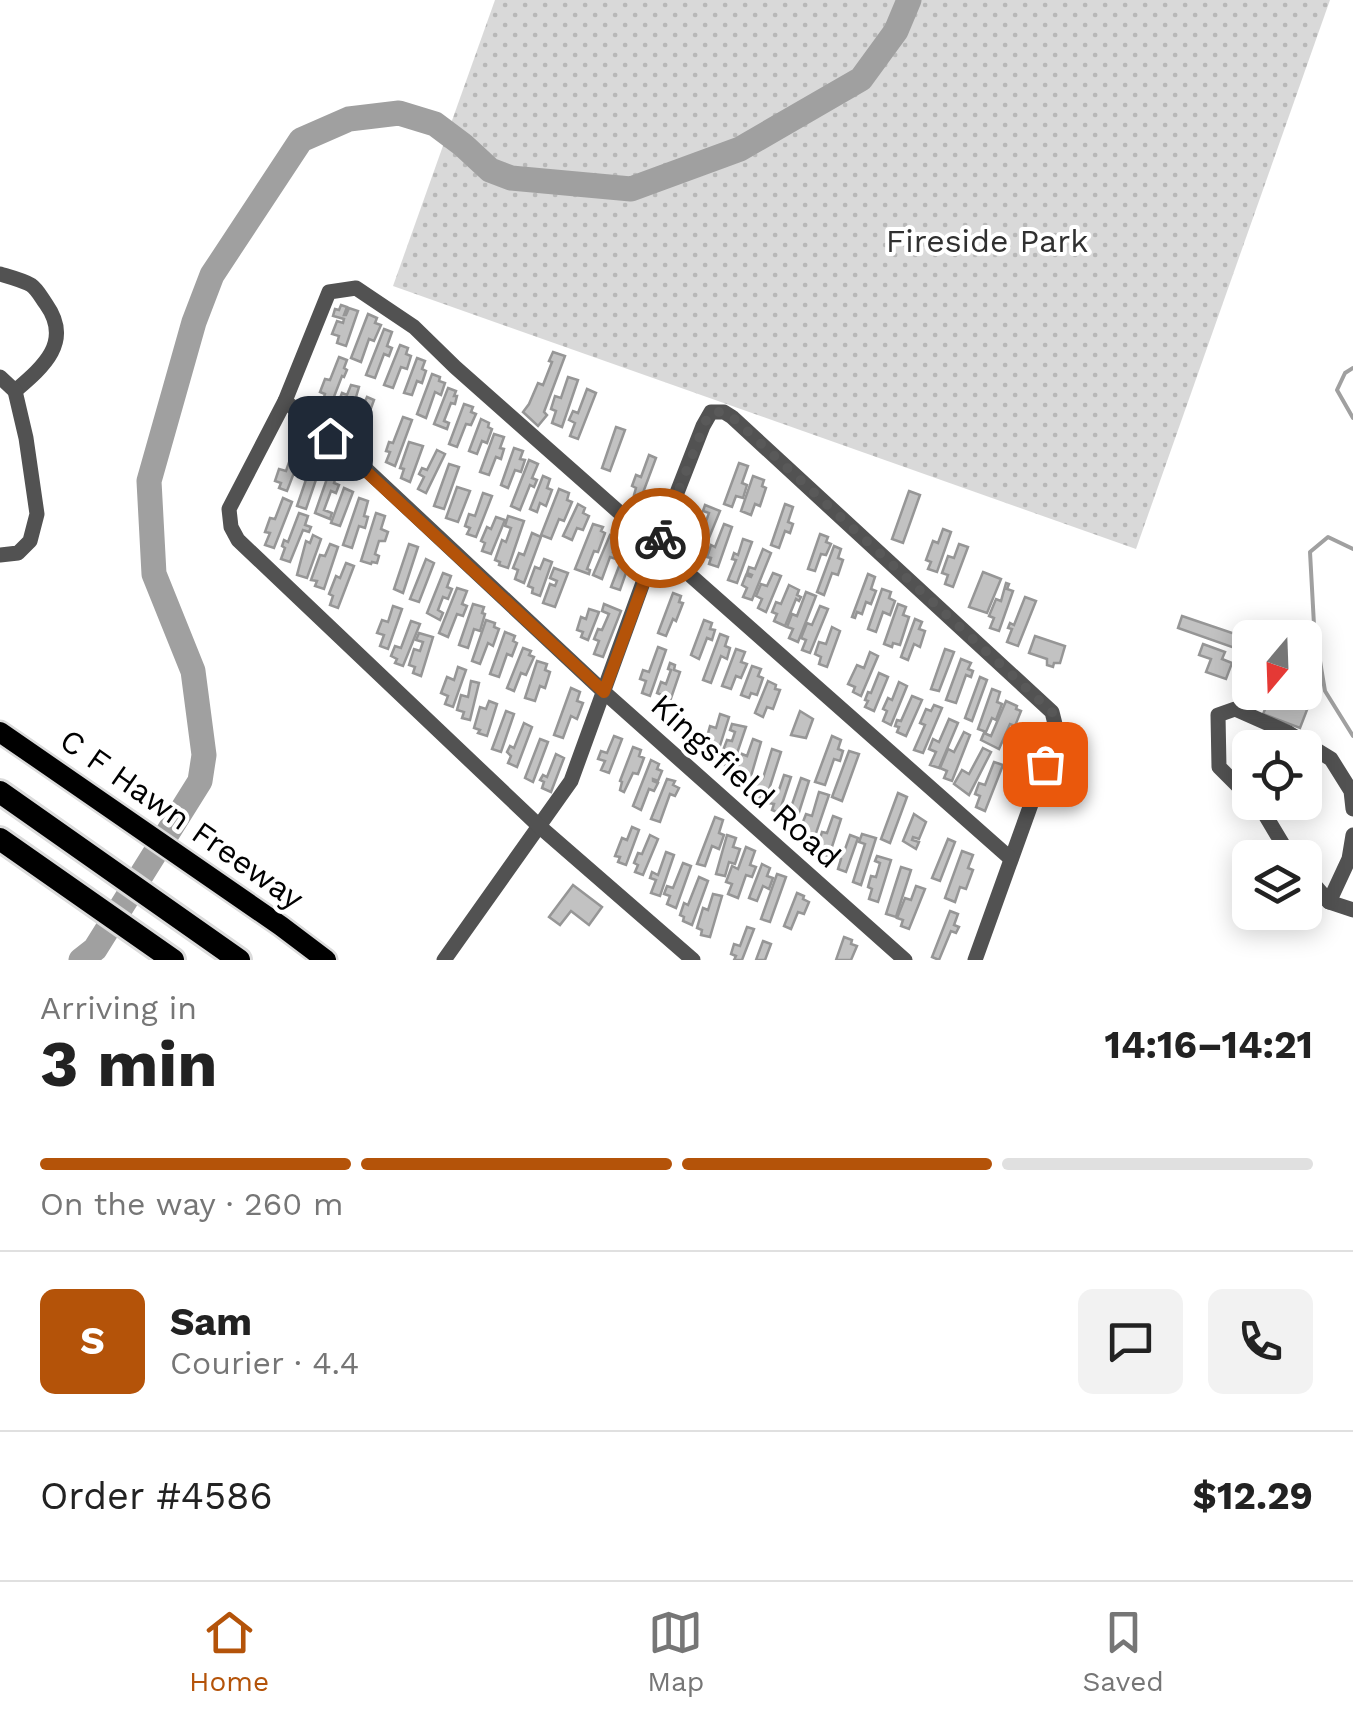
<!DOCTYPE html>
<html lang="en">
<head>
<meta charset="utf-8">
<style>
	body { margin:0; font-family:"Work Sans",sans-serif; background:#f2f2f2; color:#222; height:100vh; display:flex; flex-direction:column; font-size:38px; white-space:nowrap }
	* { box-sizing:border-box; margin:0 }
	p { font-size:32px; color:#767676 }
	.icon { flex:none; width:55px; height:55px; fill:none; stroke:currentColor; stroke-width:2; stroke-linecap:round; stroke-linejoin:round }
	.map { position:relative; height:960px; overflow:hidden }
	.details { display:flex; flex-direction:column; background:#fff; flex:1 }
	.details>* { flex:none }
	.needle { width:65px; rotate:199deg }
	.tools { position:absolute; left:1232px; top:620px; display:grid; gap:20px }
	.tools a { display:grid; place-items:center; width:90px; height:90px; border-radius:15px; background:#fff; box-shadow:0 5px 25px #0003; font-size:50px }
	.pin { position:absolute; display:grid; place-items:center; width:85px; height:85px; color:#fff; margin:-42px; border-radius:20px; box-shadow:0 5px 15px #0006 }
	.courier { position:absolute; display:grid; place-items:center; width:100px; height:100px; margin:-50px; border:8px solid #b45309; border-radius:50%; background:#fff; color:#222; box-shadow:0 2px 12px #0007 }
	.summary em { font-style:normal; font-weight:700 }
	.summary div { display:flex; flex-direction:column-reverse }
	.summary { display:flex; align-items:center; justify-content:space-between; height:170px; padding:0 40px }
	h1 { font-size:65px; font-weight:700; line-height:75px }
	.bar { display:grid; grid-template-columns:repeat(4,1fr); gap:15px 10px; align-content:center; height:120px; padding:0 40px }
	.bar i { height:12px; border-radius:8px; background:#e0e0e0 }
	.bar .on { background:#b45309 }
	.bar p { grid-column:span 4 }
	.line { display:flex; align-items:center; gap:25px; padding:0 40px; border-top:2px solid #e0e0e0 }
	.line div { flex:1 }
	.round { display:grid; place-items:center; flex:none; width:105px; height:105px; border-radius:15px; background:#f2f2f2 }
	.menu { display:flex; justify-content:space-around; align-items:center; height:140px; border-top:2px solid #e0e0e0; background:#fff; font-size:28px; color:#767676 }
	.menu a { display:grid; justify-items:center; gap:5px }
	.menu .on { color:#b45309 }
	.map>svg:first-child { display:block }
</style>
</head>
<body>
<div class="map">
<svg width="1353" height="960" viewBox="0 0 1353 960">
	<defs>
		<pattern id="park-dots" width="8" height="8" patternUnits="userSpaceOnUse" patternTransform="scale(2.5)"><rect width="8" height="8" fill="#d9d9d9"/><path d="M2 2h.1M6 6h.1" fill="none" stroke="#b8b8b8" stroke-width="1.8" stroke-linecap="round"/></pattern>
	</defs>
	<rect width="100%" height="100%" fill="#fff"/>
	<path fill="url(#park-dots)" d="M495,0H1330L1136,549L393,286Z"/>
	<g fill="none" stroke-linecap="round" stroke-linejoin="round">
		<g stroke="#a0a0a0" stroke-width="4">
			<path d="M1353,368L1345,373L1337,390L1353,418"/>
			<path d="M1353,549L1328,537L1310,552L1314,625L1325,691L1353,736"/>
		</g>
		<path stroke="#a0a0a0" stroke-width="25" d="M81,960L95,949L200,781L204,755L193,671L154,574L149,481L194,322L212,275L301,140L349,119L399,113L435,124L463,145L490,170L511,178L631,189L740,149L861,79L896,31L909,0"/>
	</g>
	<g fill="#c2c2c2" stroke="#969696" stroke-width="2.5">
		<path d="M341,305L347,307L344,315H346L349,308L358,311L346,346L337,343L339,336L332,334L337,321L343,323L344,319L333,316L335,309L339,310Z"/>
		<path d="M368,314L377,318L375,323L381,325L374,341L369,339L361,362L351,358Z"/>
		<path d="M384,329L392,332L387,346L392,348L389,356L384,354L375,378L366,375Z"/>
		<path d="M400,345L408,348L406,354L411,356L407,369L401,367L393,388L384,385Z"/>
		<path d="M553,352L565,356L544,412L547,415L538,426L523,412L529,404L538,383L543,385L552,362L549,361Z"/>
		<path d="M339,357L347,360L344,368L347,370L344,377L342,376L330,407L322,403L325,394L320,392L325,379L330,380Z"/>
		<path d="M417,358L425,361L422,369L426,371L422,383L417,381L412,395L404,393Z"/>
		<path d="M432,374L440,377L439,381L445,383L441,395L435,392L426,418L417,414Z"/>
		<path d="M568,377L578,380L562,427L552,423L556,411L551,409L555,396L561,398Z"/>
		<path d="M351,385L359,387L356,397L358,398L357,402L354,401L347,421L339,418L340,413L335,411L342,393L347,395Z"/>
		<path d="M448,388L456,391L454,396H457L455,404L451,403L444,421L449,423L447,429L434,424Z"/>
		<path d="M587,389L596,393L578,439L570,436L575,423L569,420L573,411L578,413Z"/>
		<path d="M367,397L374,400L362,433L355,431L356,426L351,424L357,407L362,409Z"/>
		<path d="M464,404L473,407L471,412L476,414L471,425L466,424L457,447L449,444Z"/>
		<path d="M403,417L412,420L395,466L386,462L390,452L386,451L389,442L393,443Z"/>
		<path d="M481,419L489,423L488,427L492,429L487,443L482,441L477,454L469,451Z"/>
		<path d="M616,427L625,430L610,471L602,468Z"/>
		<path d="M494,434L504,437L500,448L504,449L501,459L496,457L489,475L480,472Z"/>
		<path d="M296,442L304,445L300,457L305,459L301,472L295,470L287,491L279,488L281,483L275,481L279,469L286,471Z"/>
		<path d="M409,442L423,446L410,482L401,478L404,469L400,468Z"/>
		<path d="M514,448L523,451L520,459L525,460L521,472L515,470L508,488L501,485Z"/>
		<path d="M437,450L445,454L426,493L418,489L424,477L419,474L422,468L427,470Z"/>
		<path d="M649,455L656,458L641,498L634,495L636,488L632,486L636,475L641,477Z"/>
		<path d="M313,459L322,462L306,509L297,506Z"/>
		<path d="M529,460L538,464L532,478L537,480L534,487L530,485L520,510L511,506Z"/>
		<path d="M739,463L748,466L742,483L747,485L743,498L736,496L732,507L724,504Z"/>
		<path d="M449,464L459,467L444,509L434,506Z"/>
		<path d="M330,470L337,473L334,483L339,485L336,493L331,491L324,510L332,513L330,519L315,513Z"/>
		<path d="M543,476L550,479L547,488L552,490L546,506L540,503L537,512L530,509Z"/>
		<path d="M753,476L764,480L762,486L766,488L760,506L755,504L751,515L741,511Z"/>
		<path d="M457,487L470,491L458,522L446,518Z"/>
		<path d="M344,488L353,492L340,526L331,523Z"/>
		<path d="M559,489L569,493L567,500L572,502L564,521L559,519L551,539L541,535Z"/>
		<path d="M909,491L920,495L903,543L892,539Z"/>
		<path d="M483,493L492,496L476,537L467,534L470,528L465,526L469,514L475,516Z"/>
		<path d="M283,498L292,502L274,548L265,545L270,533L265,532L270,518L275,519Z"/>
		<path d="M359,498L368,501L364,516L368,517L365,528L359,526L352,548L343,545Z"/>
		<path d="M578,504L585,508L583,513L589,516L583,530L577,528L572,540L563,536Z"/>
		<path d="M785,504L793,507L788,522L793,524L790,533L785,531L779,548L771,545Z"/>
		<path d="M705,505L720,511L702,555L694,552L698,542L691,539L698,522L705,524L709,513L703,511Z"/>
		<path d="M299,513L308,516L305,525L311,527L309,532L303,530L290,562L281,559L285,548L282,546L284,540L288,542Z"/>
		<path d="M376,513L385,516L381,529L388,532L385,541H379L375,554L379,556L377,563L372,562L371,564L361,561Z"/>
		<path d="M508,516L524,521L508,568L499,565L500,562L495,560L502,540L506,542L511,528L505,526Z"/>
		<path d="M496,517L505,520L491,554L482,551L485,543L481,541L487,527L491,529Z"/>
		<path d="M593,524L603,527L601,531L605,533L598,552L594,551L587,569L590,570L589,574L575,569Z"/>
		<path d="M724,524L732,527L718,567L709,564L711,558L707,557L711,545L715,547Z"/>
		<path d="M943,529L951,532L937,572L928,569L931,562L926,560L933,541L938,543Z"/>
		<path d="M532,533L541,537L524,583L515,579L518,570L513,568L519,553L524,555Z"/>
		<path d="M820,534L828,537L826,542L831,544L826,555L821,554L815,571L808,569Z"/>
		<path d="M313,535L321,539L307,578L297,575L306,541L310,543Z"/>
		<path d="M610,535L618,539L613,552L618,553L616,559L610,557L602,579L593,575Z"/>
		<path d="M743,539L752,542L737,583L728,580L736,560L732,559L734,553L738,555Z"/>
		<path d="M330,544L338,547L324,589L315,586L317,581L311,580L320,555L325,556Z"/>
		<path d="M409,544L418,547L403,593L394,589Z"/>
		<path d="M959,544L968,547L953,587L945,584L948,575L942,573L948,556L954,558Z"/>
		<path d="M834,546L841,549L838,558L843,560L838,575L832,573L824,595L817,592Z"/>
		<path d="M626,548L635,552L633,556L638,558L634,569L628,567L620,590L611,587Z"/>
		<path d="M763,549L771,553L752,600L743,597L747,588L742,585L746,575L751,577L752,575L747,573L749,567L755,569Z"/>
		<path d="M426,559L434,563L419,602L410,599Z"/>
		<path d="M544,559L552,562L540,596L532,593L533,588L528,586L535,567L540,569Z"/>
		<path d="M346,563L354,566L338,608L330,605L333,596L329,594L336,576L340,578Z"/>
		<path d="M554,568L568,573L555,607L543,603L550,584L555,586L557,581L550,578Z"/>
		<path d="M983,572L1001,579L987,613L969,607Z"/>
		<path d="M443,573L451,576L447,587L452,589L448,599L443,597L438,610L443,613L440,620L427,613Z"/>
		<path d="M773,573L781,576L766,612L758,608L762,599L756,596L761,584L767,586Z"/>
		<path d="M868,574L875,577L871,589L876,591L871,604L866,602L862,614L857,612L855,618L852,617Z"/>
		<path d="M1006,583L1009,584L1007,589L1013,591L999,631L990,628L994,618L989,616L996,599L1001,601Z"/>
		<path d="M789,585L799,590L797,595L801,597L799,601L796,599L785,626L774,621L777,614L772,612L776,602L781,604Z"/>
		<path d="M457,588L467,591L462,604L467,606L463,616L457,614L448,637L439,633Z"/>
		<path d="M882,589L891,592L889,598L895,601L890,615L883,612L876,632L868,629Z"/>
		<path d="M806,592L816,596L798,642L789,638L793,629L787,627L792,614L797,616Z"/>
		<path d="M673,593L681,596L679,602L683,603L676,621L673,619L666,636L658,633Z"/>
		<path d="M1025,597L1036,601L1018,646L1007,642L1012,629L1008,628L1010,623L1014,625Z"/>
		<path d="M473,604L484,607L482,613L485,614L480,631L474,629L468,648L459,645Z"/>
		<path d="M604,604L621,611L603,657L594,654L599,641L594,639L598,629L602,630L609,614L602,611Z"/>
		<path d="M898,604L906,607L903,615L909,617L900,645L893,643L892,647L884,644Z"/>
		<path d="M393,606L402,609L388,649L380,646L384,635L377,633L382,620L388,622Z"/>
		<path d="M820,606L828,609L810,653L802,650L806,640L801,638L807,623L812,625Z"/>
		<path d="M589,609L599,612L588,640L581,637L583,632L577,630L581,617L586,619Z"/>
		<path d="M1182,616L1250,639L1246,652L1178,628Z"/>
		<path d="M915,619L922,622L919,629L925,631L920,647L914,644L908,660L901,657Z"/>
		<path d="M486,620L495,623L494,627L499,629L493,646L488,643L480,664L472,661Z"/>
		<path d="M704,620L712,623L710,629L715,630L712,640L707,638L699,659L691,655Z"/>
		<path d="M411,621L420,624L403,666L395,663L397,659L391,656L395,646L401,648Z"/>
		<path d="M832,627L840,631L827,667L819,664L821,657L815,654L819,642L826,644Z"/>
		<path d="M505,632L515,636L513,641L517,643L512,656L507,654L499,677L490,674Z"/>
		<path d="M419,633L433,637L421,676L413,673L415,667L409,665L414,649L420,651L423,642L416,640Z"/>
		<path d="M720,634L728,637L725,646L730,648L727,659L721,656L711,683L703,680Z"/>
		<path d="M1035,636L1065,646L1060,663H1054L1053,667L1047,665V659L1029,653Z"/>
		<path d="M1203,644L1225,652L1222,659L1232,663L1226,679L1206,672L1211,659L1199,655Z"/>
		<path d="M658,647L666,650L650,696L642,693L646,681L640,679L643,670L649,672Z"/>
		<path d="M523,648L531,651L529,655L534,657L526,675L521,673L514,691L507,688Z"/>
		<path d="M736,649L745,652L741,662L747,664L741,678L736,676L731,689L722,686Z"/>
		<path d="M945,649L954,652L939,691L931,689Z"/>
		<path d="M870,652L878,656L861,696L853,692L855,687L848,684L857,665L864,668Z"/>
		<path d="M961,659L971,663L968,669L973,671L971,677L966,675L956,703L946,700Z"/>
		<path d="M537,661L547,664L545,670L550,672L545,688L540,686L535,701L525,698Z"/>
		<path d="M670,663L675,665L674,670L680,672L667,710L658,707L662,695L657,693L661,682L666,684L671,670L668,669Z"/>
		<path d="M752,666L761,669L758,676L763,678L757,695L751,693L749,698L741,695Z"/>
		<path d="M458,667L466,670L453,707L445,704L448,696L441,693L447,677L454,680Z"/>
		<path d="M879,673L888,677L874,711L865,707L868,701L865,700L868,692L871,693Z"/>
		<path d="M980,677L987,680L972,721L965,718Z"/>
		<path d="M471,681L479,683L470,720L462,718L464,712L457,710L461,695L468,697Z"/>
		<path d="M768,681L776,685L775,689L780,690L773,709L767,707L763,717L755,713Z"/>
		<path d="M899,682L907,686L891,725L883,721L887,711L883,709L888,698L892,700Z"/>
		<path d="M571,688L580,692L577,701L583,703L577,719L571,716L563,738L554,735Z"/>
		<path d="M992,689L1000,692L997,702L1002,704L996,720L992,718L986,732L978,729Z"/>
		<path d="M1288,695L1310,702L1300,728L1263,714L1270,698L1285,703Z"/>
		<path d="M912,696L922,700L906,736L897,732L899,727L895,726L897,720L901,721Z"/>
		<path d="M489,701L497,704L487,736L478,733L480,730L474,728L480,707L486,709Z"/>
		<path d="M1006,701L1017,706L1016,709L1021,711L1015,726L1010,724L999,749L981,740L984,733L991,736Z"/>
		<path d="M934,705L942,708L923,753L914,750L925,725L920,723L926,709L931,711Z"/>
		<path d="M506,711L514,714L501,752L492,749Z"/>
		<path d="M800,711L813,719L806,738L791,735Z"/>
		<path d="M720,714L729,717L718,752L709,749L710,745L705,744L710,726L716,728Z"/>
		<path d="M949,719L958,723L939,768L930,765L936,752L929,749L933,739L939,742Z"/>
		<path d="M524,723L532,727L517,767L508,763L511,756L507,752L510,746L514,748Z"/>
		<path d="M732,724L746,727L732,768L724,765L728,754L722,753L727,740L732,741L735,732L730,730Z"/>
		<path d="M964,732L970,735L952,781L944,778L947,771L940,768L948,749L954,752Z"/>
		<path d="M614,736L622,739L609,773L601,770L605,761L598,759L601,751L607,753Z"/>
		<path d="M832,736L841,740L838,749L843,751L840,761L834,759L825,785L815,782Z"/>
		<path d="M540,739L548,742L533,782L525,778Z"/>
		<path d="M753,739L761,742L749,783L740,780L742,774L736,772L742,754L747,756Z"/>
		<path d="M633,747L641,750L639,756L644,758L638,774L633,773L624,792L620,790L622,782L620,781Z"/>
		<path d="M983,748L991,752L969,795L954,784L962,770L969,774Z"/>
		<path d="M772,749L781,752L766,799L756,796L759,789L753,787L757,776L763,778Z"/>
		<path d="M849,751L859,754L842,801L832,797Z"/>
		<path d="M556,754L564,758L551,792L542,788L544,782L540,780L543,775L547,777Z"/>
		<path d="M651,760L659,764L657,769L662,771L658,781L653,779V781L658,783L654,791L649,789L641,810L633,806Z"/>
		<path d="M994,762L1003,765L985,811L976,807L980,796L975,794L979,783L985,785Z"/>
		<path d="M784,775L791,777L779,813L772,810L774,804L769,803L774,788L779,790Z"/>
		<path d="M801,778L809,781L794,828L785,825Z"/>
		<path d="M667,779L675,781L673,785L679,788L675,796L670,794L660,822L651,819Z"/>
		<path d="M819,792L829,795L813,842L804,839L807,830L801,827L806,814L812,816Z"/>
		<path d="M898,793L907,797L890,843L881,839Z"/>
		<path d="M914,814L926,822L919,839L913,837L912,840L919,842L916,849L903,841Z"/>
		<path d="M833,816L841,819L829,856L820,854L822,847L818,845L822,832L827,833Z"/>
		<path d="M715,817L723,820L719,833L724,835L719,849L712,846L705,866L697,864Z"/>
		<path d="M632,827L639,830L626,865L618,862L620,857L615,856L622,838L627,840Z"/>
		<path d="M862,834L876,838L861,885L853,882L865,844L859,842Z"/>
		<path d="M650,835L658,839L643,875L635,872L638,865L634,863L638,853L642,854Z"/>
		<path d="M727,835L736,838L733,847L740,849L735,864L729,862L725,876L716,874Z"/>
		<path d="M850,835L858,838L846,872L838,869L841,859L836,857L838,850L844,852Z"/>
		<path d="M948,839L955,842L940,881L932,878Z"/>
		<path d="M746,847L755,851L750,865L756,867L752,877L746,875L738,898L728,894L732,884L726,882L732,866L738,869Z"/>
		<path d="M962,851L973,855L968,868L973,870L966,889L960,887L955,902L945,898Z"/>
		<path d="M666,852L674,855L660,896L651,893L656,880L650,878L652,872L658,875Z"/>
		<path d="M877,856L891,860L878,902L869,899L872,889L868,887L871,876L876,877L880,863L875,861Z"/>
		<path d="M683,863L691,866L676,908L667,904L670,896L664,894L667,886L673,888Z"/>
		<path d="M762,864L770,868L767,876L773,878L769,889L763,886L757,901L749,898Z"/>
		<path d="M901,867L911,870L896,917L886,914Z"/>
		<path d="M777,874L786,877L770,922L761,919Z"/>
		<path d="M699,877L708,881L692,925L683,921L684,917L680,915L684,903L688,905Z"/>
		<path d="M573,885L602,907L589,925L571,911L560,925L549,917Z"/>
		<path d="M916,886L925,889L909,929L901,926L903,920L897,918L905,898L911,900Z"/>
		<path d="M797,893L804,896L803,899L809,902L804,914L798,912L791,929L784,926Z"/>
		<path d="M713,894L722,896L710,937L701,935L702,930L697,928L703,908L708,910Z"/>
		<path d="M950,911L958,914L954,925L959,927L956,933L951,931L939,960L932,957Z"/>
		<path d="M747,927L754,929L742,960H734L736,956L731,954L734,944L740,946Z"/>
		<path d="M844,937L852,940L851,944L857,946L851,960H836Z"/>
		<path d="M763,941L771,944L765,960H756Z"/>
	</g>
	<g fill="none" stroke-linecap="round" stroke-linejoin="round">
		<g stroke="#dbdbdb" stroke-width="25">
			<path id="major" d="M0,732L281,926L326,960"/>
		</g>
		<g stroke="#dbdbdb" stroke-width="28">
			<g id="highway">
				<path d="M0,792L239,960"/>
				<path d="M0,839L173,960"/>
			</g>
		</g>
		<g stroke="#525252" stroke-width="15">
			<path d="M0,274C10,277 22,280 31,285C37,289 41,297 46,304C73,342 43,367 15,391"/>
			<path d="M0,377L15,391L26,438L37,514L30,541L18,553L0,555"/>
			<path d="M285,401L353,457L604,692L905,960"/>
			<path d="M1250,798L1219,767L1218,715L1235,709L1287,732L1331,759L1351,791L1353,809"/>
			<path d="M1255,802L1264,813L1291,858"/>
			<path d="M1305,874L1329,902L1353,910"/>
			<path d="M1329,902L1349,859L1353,835"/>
			<path d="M444,960L571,781L657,544L703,426L711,412H724L732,417L1052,712L1057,732L975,960"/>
			<path d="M693,960L539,826L238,540L231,527L229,509L285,401L329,292L356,288L414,327L455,367L1011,859"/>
		</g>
		<use href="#major" stroke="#000" stroke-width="20"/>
		<use href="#highway" stroke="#000" stroke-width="22"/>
	</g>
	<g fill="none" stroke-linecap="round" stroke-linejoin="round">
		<path stroke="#595959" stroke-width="10" stroke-dasharray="0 18" d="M660,538L707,418L711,412H724L732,417L1052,712L1056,732L1045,764"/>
		<path stroke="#b45309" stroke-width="12" d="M330,438L604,692L660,538"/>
	</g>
	<g text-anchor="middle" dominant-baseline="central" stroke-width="8" stroke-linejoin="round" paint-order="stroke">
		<g font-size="32" fill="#303030" stroke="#fff">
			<text x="987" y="241">Fireside Park</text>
		</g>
		<g font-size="32" fill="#000" stroke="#fff">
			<text transform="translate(746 781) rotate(42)">Kingsfield Road</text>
			<text transform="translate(182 819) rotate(35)">C F Hawn Freeway</text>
		</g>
	</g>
</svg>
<div class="tools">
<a><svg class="needle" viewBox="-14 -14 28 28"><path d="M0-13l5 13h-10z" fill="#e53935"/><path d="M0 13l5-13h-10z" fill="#767676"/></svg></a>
<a><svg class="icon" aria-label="locate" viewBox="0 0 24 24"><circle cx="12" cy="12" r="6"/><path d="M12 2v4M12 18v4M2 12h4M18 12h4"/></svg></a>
<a><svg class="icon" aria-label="layers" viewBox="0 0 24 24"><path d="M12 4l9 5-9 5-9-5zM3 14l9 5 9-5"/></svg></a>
</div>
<div class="pin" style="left:1045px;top:764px;background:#ea580c"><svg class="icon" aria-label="bag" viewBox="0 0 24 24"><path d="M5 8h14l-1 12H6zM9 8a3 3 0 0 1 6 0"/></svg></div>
<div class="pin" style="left:330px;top:438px;background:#1f2937"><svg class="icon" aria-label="home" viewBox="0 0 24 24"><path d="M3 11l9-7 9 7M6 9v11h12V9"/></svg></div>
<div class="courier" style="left:660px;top:538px"><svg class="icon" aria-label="bike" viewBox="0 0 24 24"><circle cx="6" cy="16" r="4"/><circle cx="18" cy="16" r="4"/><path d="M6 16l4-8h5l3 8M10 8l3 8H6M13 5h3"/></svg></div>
</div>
<section class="details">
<div class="summary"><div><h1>3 min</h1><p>Arriving in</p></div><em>14:16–14:21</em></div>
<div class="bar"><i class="on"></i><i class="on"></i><i class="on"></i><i></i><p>On the way · 260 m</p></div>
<div class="line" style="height:180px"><b class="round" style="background:#b45309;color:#fff">S</b><div><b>Sam</b><p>Courier · 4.4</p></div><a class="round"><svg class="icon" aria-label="chat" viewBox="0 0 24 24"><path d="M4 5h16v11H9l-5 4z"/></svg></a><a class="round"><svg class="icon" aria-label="phone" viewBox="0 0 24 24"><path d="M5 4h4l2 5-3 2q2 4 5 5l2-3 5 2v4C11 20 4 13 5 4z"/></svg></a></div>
<div class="line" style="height:130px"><div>Order #4586</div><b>$12.29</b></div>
</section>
<nav class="menu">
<a class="on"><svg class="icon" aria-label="home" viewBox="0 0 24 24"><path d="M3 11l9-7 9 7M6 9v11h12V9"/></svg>Home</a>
<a><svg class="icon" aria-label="map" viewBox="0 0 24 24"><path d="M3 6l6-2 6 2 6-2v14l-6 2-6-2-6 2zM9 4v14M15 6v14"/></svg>Map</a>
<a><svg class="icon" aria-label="saved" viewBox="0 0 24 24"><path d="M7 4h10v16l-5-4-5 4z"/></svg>Saved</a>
</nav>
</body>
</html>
